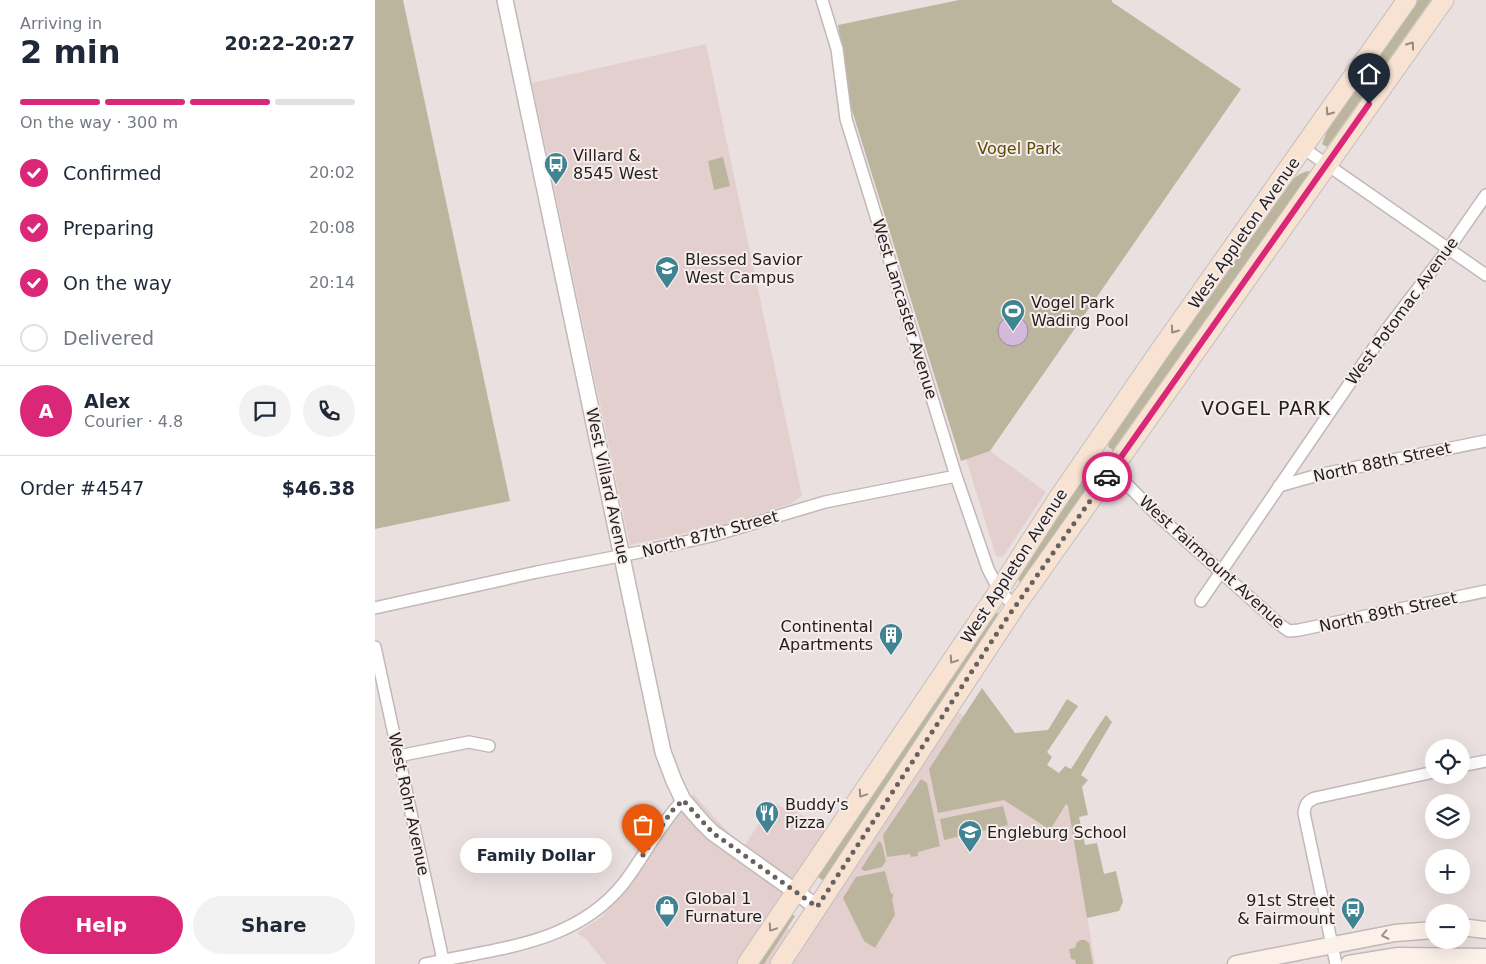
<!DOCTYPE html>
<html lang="en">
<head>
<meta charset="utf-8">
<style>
	body { margin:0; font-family:"DejaVu Sans",sans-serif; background:#f2f2f3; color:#1f2937; height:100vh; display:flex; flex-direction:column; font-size:19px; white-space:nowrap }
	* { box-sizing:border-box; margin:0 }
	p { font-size:16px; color:#747a83 }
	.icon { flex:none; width:28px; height:28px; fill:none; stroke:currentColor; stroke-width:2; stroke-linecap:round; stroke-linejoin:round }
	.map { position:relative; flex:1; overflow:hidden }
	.drawer { display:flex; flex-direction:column; background:#fff; width:375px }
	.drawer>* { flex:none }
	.buttons { position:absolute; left:1050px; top:739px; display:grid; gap:10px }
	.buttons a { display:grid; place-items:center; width:45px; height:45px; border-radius:50%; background:#fff; box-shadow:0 5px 20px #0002; font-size:25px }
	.pin { position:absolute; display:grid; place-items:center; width:42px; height:42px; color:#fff; margin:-51px -21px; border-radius:50% 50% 50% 0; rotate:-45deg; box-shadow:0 0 5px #0007 }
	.pin .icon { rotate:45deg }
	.courier { position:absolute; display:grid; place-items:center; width:50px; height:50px; margin:-25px; border:4px solid #db2777; border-radius:50%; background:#fff; color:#222; box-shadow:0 1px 6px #0007 }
	.bubble { position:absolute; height:35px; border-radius:18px; background:#fff; box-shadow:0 5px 20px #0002; font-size:16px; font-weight:700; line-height:35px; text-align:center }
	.summary em { font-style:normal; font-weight:700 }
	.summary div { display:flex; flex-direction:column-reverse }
	.summary { display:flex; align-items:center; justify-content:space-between; height:85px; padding:0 20px }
	h1 { font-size:32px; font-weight:700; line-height:38px }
	.bar { display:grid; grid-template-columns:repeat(4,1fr); gap:8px 5px; align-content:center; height:60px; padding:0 20px }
	.bar i { height:6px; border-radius:4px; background:#e0e1e3 }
	.bar .selected { background:#db2777 }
	.bar p { grid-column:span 4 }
	.line { display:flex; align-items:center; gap:12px; padding:0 20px; border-top:1px solid #e0e1e3 }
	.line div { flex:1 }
	.round { display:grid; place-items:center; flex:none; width:52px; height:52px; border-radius:26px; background:#f2f2f3 }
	ol { padding:0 20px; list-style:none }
	li { display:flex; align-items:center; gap:15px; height:55px }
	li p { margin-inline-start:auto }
	li .icon { padding:5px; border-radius:50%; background:#db2777; color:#fff; stroke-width:4 }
	li:last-child { color:#747a83 }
	li i { width:28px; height:28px; border:2px solid #e0e1e3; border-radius:50% }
	.action { display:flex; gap:10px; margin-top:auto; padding:10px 20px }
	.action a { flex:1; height:58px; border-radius:30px; background:#db2777; color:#fff; font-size:20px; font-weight:700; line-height:58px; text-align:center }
	.action a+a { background:#f2f2f3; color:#1f2937 }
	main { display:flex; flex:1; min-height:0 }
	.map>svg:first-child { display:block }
</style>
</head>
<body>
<main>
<section class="drawer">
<div class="summary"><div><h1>2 min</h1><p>Arriving in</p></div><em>20:22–20:27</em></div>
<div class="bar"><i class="selected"></i><i class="selected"></i><i class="selected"></i><i></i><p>On the way · 300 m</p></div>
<ol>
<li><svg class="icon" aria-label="check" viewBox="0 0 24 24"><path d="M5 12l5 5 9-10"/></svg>Confirmed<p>20:02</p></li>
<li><svg class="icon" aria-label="check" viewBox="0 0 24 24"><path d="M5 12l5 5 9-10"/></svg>Preparing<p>20:08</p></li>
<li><svg class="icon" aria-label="check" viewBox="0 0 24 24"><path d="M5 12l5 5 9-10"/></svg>On the way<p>20:14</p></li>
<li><i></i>Delivered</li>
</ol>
<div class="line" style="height:90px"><b class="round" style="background:#db2777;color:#fff">A</b><div><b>Alex</b><p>Courier · 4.8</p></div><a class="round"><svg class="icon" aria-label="chat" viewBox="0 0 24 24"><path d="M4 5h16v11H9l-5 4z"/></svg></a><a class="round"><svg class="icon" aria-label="phone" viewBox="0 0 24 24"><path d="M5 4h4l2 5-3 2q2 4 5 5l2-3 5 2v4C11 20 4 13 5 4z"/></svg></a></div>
<div class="line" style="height:65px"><div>Order #4547</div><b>$46.38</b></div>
<div class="action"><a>Help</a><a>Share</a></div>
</section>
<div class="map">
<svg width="1111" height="964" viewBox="0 0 1111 964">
	<rect width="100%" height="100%" fill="#eae0df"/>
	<g fill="#e3d0ce">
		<path d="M331,44L427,496L415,504L349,525L255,545L157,83Z"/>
		<path d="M615,451L671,492L628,557L621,556L591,459Z"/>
		<path d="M583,712L689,789L693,802L720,964H231L211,939L202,933L228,916L274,858L304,812L318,794L354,833L370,845L398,802L415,812L417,809L451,830L396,916L430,940Z"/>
	</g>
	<g fill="#bcb59d">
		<path d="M0,0H28L135,501L0,529Z"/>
		<path d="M584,0H737V2L866,89L615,451L586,461L476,107L463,25Z"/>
		<path d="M1043,0H1056L952,147L947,144L954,126Z"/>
		<path d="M348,157L355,186L339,190L333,161Z"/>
		<path d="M933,171L935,172L919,195L738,450L733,447L735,438L739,431L908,191C916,181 921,174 933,171Z"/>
		<path d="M716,475L720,478L653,578L645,582L642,578L702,487L708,479Z"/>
		<path d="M619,611L624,615L450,878L447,880L442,876Z"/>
		<path d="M607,688L640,733L673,730L692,699L703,706L672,752L677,757L672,765L684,773L690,766L696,769C708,751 718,733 731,715L737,722L706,775L713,780L707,787L713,815L704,817L710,845L722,843L729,874L741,871L748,902L744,911L712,918L693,806L691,804L675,830L629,800L563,813L554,769Z"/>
		<path d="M546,779L552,783L565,846L543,852V856L536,857L535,854L512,857L508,835Z"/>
		<path d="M628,806L633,825L569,840L565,819Z"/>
		<path d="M504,841L507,844L511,861L507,867L490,871L486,869Z"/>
		<path d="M510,871L516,894L518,893V897L517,898L520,915L500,948L489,941L468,898L481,877Z"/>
		<path d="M415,914L420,916L389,964H382Z"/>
		<path d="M706,940H710L714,943L718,964H701L700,960L696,959L694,949L700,948L702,942Z"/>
	</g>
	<circle fill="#d3b9dc" stroke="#9e8aa3" cx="638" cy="331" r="15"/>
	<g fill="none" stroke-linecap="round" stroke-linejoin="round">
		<g stroke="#c2b8b7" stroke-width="14">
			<g id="minor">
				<path d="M447,0L462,49L471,119L581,476L613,569L624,590L640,607"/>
				<path d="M928,148L1111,275"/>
				<path d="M715,452L737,469L778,511L904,624L914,631L924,630L1111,591"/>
				<path d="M904,486L943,475L1111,441"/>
				<path d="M826,601L1009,333L1074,248L1111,195"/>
				<path d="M0,608L162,572L265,552L336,536L450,502L581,476"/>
				<path d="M0,647L68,960"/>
				<path d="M23,756L94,742L114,746"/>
				<path d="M1086,766L1111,761"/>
				<path d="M50,964C121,948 199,945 248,884C269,857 284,825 308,800"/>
				<path d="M961,964L929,813C930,805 932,801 940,798L1059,772"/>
			</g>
		</g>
		<g stroke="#c2b8b7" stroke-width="18">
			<path id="tertiary" d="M130,0L288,752L299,781L308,800L327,822L338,833L442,907"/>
		</g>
		<g stroke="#c2b8b7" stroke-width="19">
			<g id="secondary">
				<path d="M1086,927L1111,930"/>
				<path d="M861,964L1020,933L1059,930"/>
				<path d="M974,964L1023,956L1111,957"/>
			</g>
		</g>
		<g stroke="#c1c0c0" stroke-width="21">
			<g id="primary">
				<path d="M372,964L615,604L682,500L781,356L1032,0"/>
				<path d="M405,964L640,607L1069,0"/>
			</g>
		</g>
		<use href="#minor" stroke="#fff" stroke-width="11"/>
		<use href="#tertiary" stroke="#fff" stroke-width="15"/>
		<use href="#secondary" stroke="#fcf1e8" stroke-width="16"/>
		<use href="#primary" stroke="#f8e2d1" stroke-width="19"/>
	</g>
	<defs><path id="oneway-chevron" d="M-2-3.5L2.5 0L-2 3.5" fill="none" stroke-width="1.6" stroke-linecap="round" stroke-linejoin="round" transform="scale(1.25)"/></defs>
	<g stroke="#978a80">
		<use href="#oneway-chevron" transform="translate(1036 45) rotate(-54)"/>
		<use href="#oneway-chevron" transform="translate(954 112) rotate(125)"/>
		<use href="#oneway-chevron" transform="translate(799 330) rotate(126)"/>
		<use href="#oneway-chevron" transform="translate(578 660) rotate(124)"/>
		<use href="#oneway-chevron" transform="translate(487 794) rotate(124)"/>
		<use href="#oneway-chevron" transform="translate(397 928) rotate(124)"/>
	</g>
	<use stroke="#99928d" href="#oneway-chevron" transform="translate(1010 935) rotate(168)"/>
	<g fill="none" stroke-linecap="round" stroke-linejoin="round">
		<path stroke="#676261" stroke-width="5" stroke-dasharray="0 9" d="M268,855L296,812L308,800L338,833L442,907L632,618L732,477"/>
		<path stroke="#db2777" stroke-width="6" d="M732,477L994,104"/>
	</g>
	<defs>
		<g id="bus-pin" transform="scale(1.25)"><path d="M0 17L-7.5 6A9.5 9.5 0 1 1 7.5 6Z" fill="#408493" stroke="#f7edec"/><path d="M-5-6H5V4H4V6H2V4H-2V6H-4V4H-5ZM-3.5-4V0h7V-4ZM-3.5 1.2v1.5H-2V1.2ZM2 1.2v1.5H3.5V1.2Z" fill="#fff"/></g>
		<g id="school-pin" transform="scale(1.25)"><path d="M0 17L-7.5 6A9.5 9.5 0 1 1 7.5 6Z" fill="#408493" stroke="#f7edec"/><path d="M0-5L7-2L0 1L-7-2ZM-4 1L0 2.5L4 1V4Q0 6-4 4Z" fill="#fff"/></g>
		<g id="stadium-pin" transform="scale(1.25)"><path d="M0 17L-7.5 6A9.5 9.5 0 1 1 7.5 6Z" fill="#408493" stroke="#f7edec"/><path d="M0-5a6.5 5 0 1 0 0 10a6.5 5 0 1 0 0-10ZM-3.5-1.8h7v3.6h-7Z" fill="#fff"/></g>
		<g id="building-pin" transform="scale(1.25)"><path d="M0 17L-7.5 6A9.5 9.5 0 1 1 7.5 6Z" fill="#408493" stroke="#f7edec"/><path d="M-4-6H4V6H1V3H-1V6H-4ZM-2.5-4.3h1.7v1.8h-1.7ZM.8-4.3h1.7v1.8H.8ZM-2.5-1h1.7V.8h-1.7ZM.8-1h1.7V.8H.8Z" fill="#fff"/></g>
		<g id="restaurant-pin" transform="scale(1.25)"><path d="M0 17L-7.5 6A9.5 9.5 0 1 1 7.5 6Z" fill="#408493" stroke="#f7edec"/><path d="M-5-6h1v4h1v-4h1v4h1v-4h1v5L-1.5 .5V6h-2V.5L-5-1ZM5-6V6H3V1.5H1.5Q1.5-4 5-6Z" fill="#fff"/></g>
		<g id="shop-pin" transform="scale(1.25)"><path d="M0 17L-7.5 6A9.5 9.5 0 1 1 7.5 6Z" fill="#408493" stroke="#f7edec"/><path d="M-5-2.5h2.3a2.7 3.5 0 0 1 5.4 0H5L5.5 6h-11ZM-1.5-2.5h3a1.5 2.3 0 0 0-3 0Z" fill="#fff"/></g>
	</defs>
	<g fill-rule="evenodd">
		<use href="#bus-pin" x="181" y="164"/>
		<use href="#school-pin" x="292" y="268"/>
		<use href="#stadium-pin" x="638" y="311"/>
		<use href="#building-pin" x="516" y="635"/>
		<use href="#restaurant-pin" x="392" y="813"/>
		<use href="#school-pin" x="595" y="832"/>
		<use href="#shop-pin" x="292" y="907"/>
		<use href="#bus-pin" x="978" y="909"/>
	</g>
	<g text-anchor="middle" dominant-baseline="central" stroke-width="4" stroke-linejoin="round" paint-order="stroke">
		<g font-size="16" fill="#5b4a00" stroke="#f7edec">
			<text x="644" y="148">Vogel Park</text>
		</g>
		<g font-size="16" fill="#211e1d" stroke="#f7edec" text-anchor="start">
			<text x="198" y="155">Villard &amp;<tspan x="198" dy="18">8545 West</tspan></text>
			<text x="310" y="259">Blessed Savior<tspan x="310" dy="18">West Campus</tspan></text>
			<text x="656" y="302">Vogel Park<tspan x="656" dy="18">Wading Pool</tspan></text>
			<text x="498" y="626" text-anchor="end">Continental<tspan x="498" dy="18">Apartments</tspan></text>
			<text x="410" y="804">Buddy's<tspan x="410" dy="18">Pizza</tspan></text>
			<text x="612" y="832">Engleburg School</text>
			<text x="310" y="898">Global 1<tspan x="310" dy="18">Furnature</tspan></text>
			<text x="960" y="900" text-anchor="end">91st Street<tspan x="960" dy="18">&amp; Fairmount</tspan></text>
		</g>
		<g font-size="16" fill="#211e1d" stroke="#f7edec">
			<text transform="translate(869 233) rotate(-55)">West Appleton Avenue</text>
			<text transform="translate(530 309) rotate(73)">West Lancaster Avenue</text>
			<text transform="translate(1027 311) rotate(-54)">West Potomac Avenue</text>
			<text transform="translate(1007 462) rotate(-12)">North 88th Street</text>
			<text transform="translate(233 486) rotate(78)">West Villard Avenue</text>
			<text transform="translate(335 534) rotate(-15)">North 87th Street</text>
			<text transform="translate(837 562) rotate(42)">West Fairmount Avenue</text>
			<text transform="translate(639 566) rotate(-57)">West Appleton Avenue</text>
			<text transform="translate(1013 612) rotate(-12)">North 89th Street</text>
			<text transform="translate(34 804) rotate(78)">West Rohr Avenue</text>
		</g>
		<g font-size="19" letter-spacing="1" fill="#211e1d" stroke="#f7edec">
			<text x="891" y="408">VOGEL PARK</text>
		</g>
	</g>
</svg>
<div class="buttons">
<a><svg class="icon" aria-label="locate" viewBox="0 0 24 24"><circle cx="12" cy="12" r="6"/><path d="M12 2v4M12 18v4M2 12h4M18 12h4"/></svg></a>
<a><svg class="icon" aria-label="layers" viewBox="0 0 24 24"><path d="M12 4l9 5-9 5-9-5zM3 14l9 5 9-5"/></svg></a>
<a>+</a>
<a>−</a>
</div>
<div class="pin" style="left:268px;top:855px;background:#ea580c"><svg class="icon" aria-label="bag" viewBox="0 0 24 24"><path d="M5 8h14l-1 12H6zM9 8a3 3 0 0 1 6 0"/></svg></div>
<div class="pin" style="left:994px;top:104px;background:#1f2937"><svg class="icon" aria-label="home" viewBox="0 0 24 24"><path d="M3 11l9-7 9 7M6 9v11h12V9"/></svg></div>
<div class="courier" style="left:732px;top:477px"><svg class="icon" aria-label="car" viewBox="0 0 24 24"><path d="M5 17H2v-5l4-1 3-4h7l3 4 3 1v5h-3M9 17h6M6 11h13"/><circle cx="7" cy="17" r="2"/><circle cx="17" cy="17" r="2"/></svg></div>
<div class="bubble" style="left:85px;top:838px;width:152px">Family Dollar</div>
</div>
</main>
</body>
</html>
